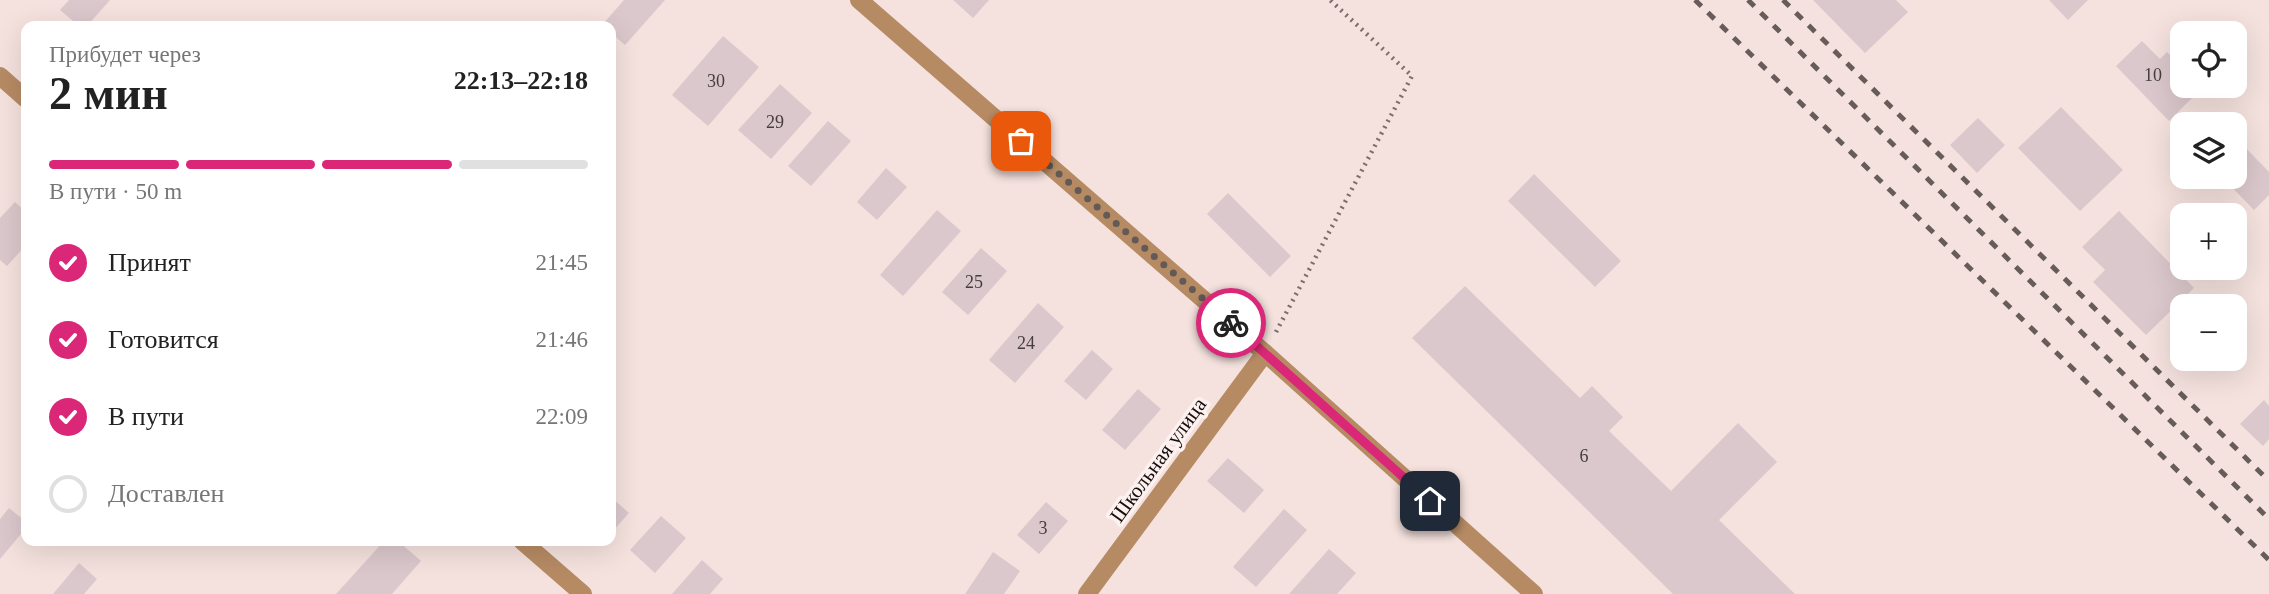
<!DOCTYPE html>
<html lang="ru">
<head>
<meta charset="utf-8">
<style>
	body { margin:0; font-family:"Times New Roman",serif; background:#f6f6f6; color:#222; height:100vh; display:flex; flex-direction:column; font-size:26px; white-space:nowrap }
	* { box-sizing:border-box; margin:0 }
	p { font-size:23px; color:#767676 }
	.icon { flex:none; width:38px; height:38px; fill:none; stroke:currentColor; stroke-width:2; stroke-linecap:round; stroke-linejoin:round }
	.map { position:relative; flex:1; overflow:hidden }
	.sheet { position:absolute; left:21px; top:21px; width:595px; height:525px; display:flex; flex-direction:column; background:#fff; border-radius:14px; box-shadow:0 7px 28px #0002 }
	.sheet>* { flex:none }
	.fabs { position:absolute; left:2170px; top:21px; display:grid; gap:14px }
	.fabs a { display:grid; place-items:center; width:77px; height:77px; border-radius:14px; background:#fff; box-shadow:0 7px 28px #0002; font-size:35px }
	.pin { position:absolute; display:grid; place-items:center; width:60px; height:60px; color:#fff; margin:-30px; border-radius:14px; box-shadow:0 4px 10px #0006 }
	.courier { position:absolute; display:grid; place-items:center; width:70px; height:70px; margin:-35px; border:5px solid #db2777; border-radius:50%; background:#fff; color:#222; box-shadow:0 2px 9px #0007 }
	.summary em { font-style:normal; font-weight:700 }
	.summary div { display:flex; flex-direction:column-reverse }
	.summary { display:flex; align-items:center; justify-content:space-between; height:119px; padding:0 28px }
	h1 { font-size:46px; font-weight:700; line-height:52px }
	.bar { display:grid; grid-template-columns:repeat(4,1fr); gap:10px 7px; align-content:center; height:84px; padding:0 28px }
	.bar i { height:9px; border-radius:5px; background:#e0e0e0 }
	.bar .selected { background:#db2777 }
	.bar p { grid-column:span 4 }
	ol { padding:0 28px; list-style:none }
	li { display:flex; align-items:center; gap:21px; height:77px }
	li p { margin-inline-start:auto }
	li .icon { padding:7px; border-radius:50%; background:#db2777; color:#fff; stroke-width:4 }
	li:last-child { color:#767676 }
	li i { width:38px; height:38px; border:4px solid #e0e0e0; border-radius:50% }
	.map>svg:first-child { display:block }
</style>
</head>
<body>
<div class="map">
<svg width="2269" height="594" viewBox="0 0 2269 594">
	<rect width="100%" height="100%" fill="#f5e2de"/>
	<g fill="#dbc8cd">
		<path d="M69,0H110L87,26H79L60,10Z"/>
		<path d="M624,0H665L625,45L611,33V26L602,25Z"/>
		<path d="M953,0H989L973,18Z"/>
		<path d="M1813,0H1896L1908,12L1865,53Z"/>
		<path d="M2049,0H2088L2068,20Z"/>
		<path d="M723,36L759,67L708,126L672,95Z"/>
		<path d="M2142,41L2160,59L2167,52L2182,68V86H2186L2195,95L2169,121L2116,66Z"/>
		<path d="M780,84L812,113L771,159L738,130Z"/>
		<path d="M2061,107L2123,170L2080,211L2018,148Z"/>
		<path d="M1978,118L2005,145L1977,173L1950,145Z"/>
		<path d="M828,121L851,141L811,186L788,166Z"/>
		<path d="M2235,137L2269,172V195L2254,210L2222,177H2235Z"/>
		<path d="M886,168L907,187L877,220L857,202Z"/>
		<path d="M1534,174L1621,261L1595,287L1508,201Z"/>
		<path d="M1228,193L1291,256L1270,277L1207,214Z"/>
		<path d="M15,202L26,212V245L7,266L0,260V218Z"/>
		<path d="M937,210L961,231L903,296L880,275Z"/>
		<path d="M2119,211L2194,288L2146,335L2093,282L2105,270L2082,247Z"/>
		<path d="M981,248L1007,271L968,315L942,292Z"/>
		<path d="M1465,286L1580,398L1592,386L1623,417L1609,431L1671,491L1738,423L1777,462L1719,520L1795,594H1673L1412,338Z"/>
		<path d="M1038,303L1064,327L1015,383L989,360Z"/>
		<path d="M1092,350L1113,369L1086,400L1064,381Z"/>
		<path d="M1138,389L1161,409L1125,450L1102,430Z"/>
		<path d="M2264,400L2269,406V439L2263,446L2240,424Z"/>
		<path d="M1228,458L1264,490L1244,513L1207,481Z"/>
		<path d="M611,497L629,513L611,533Z"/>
		<path d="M1046,502L1068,521L1039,554L1017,535Z"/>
		<path d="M9,508L26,522V528L0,559V519Z"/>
		<path d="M1284,509L1307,530L1256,587L1233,567Z"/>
		<path d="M661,516L686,538L655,573L630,550Z"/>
		<path d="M384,541H398L421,561L392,594H336Z"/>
		<path d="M1329,549L1356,573L1337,594H1289Z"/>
		<path d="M993,552L1020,571L1004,594H965Z"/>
		<path d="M702,560L723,579L710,594H672Z"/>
		<path d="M79,563L97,579L84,594H53Z"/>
	</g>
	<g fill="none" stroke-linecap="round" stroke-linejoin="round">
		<path stroke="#7b6f6c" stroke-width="4.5" stroke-dasharray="2 5" stroke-linecap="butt" d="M1276,332L1412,76L1330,0"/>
		<g stroke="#b68b64" stroke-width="18">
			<path d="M859,0L1265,353L1534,594"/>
			<path d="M0,76L26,99"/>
			<path d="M522,541L583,594"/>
			<path d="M1087,594L1265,353"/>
		</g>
		<g stroke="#675c59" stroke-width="5" stroke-dasharray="9 9" stroke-linecap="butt">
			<path d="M1695,0L2269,560"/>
			<path d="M1748,0L2269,519"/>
			<path d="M1783,0L2269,481"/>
		</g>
	</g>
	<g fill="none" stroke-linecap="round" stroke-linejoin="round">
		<path stroke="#635956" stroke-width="7" stroke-dasharray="0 12.6" d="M1021,141L1231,323"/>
		<path stroke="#db2777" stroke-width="9" d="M1231,323L1430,501"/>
	</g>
	<g text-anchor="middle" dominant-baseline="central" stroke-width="7" stroke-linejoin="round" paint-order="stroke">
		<g font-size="18" fill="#463d3d">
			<text x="2153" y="75">10</text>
			<text x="716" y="81">30</text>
			<text x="775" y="122">29</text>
			<text x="974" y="282">25</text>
			<text x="1026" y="343">24</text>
			<text x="1584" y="456">6</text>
			<text x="1043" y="528">3</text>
		</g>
		<g font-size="21" fill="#150f0d" stroke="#fdf1ef">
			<text transform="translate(1158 460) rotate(-54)">Школьная улица</text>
		</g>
	</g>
</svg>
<div class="fabs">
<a><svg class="icon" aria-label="locate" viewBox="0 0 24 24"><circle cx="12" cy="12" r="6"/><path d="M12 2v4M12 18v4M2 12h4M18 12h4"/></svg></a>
<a><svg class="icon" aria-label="layers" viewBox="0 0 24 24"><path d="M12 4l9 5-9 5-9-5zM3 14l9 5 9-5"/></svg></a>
<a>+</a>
<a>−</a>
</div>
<div class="pin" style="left:1021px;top:141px;background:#ea580c"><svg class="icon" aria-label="bag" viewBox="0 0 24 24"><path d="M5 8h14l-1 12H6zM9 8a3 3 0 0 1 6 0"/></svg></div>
<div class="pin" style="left:1430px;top:501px;background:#1f2937"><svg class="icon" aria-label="home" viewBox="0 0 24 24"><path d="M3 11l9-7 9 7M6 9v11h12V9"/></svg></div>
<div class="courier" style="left:1231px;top:323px"><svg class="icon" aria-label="bike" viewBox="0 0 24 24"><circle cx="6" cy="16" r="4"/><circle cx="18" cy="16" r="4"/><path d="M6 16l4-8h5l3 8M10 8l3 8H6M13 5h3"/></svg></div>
<section class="sheet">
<div class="summary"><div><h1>2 мин</h1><p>Прибудет через</p></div><em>22:13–22:18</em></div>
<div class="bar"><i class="selected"></i><i class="selected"></i><i class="selected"></i><i></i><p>В пути · 50 m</p></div>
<ol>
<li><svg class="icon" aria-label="check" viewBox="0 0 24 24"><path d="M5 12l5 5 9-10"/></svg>Принят<p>21:45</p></li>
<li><svg class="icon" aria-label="check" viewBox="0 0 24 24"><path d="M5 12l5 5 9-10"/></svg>Готовится<p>21:46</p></li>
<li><svg class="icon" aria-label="check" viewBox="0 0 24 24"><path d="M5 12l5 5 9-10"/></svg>В пути<p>22:09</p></li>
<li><i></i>Доставлен</li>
</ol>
</section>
</div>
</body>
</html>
